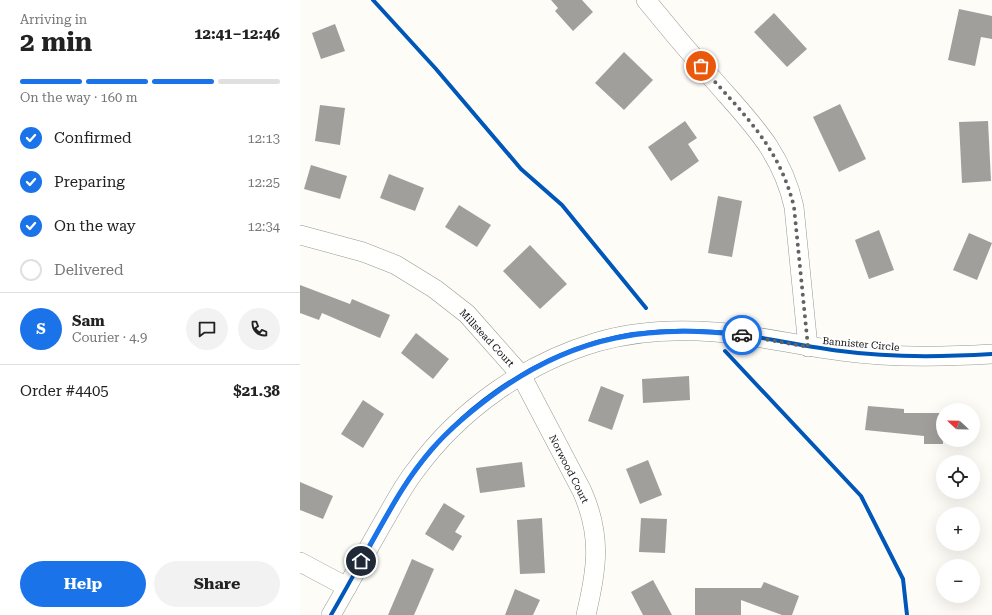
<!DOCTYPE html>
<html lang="en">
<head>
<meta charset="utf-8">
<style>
	body { margin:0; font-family:"Roboto Serif",serif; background:#f2f2f2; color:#222; height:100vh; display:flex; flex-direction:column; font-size:15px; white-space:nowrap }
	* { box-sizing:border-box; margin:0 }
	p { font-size:13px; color:#767676 }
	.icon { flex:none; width:22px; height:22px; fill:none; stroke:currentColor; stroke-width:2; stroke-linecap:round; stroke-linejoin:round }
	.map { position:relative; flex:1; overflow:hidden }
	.sheet { display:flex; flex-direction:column; background:#fff; width:300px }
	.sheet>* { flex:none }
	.needle { width:26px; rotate:292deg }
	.fabs { position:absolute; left:636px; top:403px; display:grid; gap:8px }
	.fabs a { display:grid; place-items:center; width:44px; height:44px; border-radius:50%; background:#fff; box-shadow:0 4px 16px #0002; font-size:20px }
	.pin { position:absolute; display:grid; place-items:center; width:34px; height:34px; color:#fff; margin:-17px; border:2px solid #fff; border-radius:50%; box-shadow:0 1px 4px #0007 }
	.courier { position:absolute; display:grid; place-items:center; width:40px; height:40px; margin:-20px; border:3px solid #1a73e8; border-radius:50%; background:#fff; color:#222; box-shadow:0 1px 5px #0007 }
	.summary em { font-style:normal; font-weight:700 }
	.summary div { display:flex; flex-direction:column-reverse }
	.summary { display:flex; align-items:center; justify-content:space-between; height:68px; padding:0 20px }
	h1 { font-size:26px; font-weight:700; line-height:30px }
	.bar { display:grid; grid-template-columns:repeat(4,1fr); gap:6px 4px; align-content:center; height:48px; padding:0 20px }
	.bar i { height:5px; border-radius:3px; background:#e0e0e0 }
	.bar .selected { background:#1a73e8 }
	.bar p { grid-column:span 4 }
	.line { display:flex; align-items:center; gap:10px; padding:0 20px; border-top:1px solid #e0e0e0 }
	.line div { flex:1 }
	.round { display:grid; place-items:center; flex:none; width:42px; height:42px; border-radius:21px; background:#f2f2f2 }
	ol { padding:0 20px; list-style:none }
	li { display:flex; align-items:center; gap:12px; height:44px }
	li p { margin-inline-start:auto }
	li .icon { padding:4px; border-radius:50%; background:#1a73e8; color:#fff; stroke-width:4 }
	li:last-child { color:#767676 }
	li i { width:22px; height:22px; border:2px solid #e0e0e0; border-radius:50% }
	.action { display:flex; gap:8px; margin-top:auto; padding:8px 20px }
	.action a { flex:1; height:46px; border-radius:24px; background:#1a73e8; color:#fff; font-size:16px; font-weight:700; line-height:46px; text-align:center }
	.action a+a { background:#f2f2f2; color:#222 }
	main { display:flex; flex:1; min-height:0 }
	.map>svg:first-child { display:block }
</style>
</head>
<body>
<main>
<section class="sheet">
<div class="summary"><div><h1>2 min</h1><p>Arriving in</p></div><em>12:41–12:46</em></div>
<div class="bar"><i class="selected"></i><i class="selected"></i><i class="selected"></i><i></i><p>On the way · 160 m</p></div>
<ol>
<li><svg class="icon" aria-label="check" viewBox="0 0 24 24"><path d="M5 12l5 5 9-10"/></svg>Confirmed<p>12:13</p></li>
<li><svg class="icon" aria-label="check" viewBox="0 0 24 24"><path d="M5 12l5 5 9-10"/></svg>Preparing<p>12:25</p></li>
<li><svg class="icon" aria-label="check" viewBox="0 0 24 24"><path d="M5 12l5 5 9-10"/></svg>On the way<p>12:34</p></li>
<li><i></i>Delivered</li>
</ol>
<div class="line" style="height:72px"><b class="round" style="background:#1a73e8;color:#fff">S</b><div><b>Sam</b><p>Courier · 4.9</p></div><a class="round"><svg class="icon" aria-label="chat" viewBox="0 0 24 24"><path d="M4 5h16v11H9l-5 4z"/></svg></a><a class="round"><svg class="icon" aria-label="phone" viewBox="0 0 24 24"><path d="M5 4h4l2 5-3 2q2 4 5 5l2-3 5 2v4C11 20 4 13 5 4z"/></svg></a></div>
<div class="line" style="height:52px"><div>Order #4405</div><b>$21.38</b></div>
<div class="action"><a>Help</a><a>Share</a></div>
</section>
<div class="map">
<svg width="692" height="615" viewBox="0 0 692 615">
	<rect width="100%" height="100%" fill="#fdfcf7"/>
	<g fill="#a19f9c">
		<path d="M251,0H282L293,12L273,31L255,11L258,8Z"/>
		<path d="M659,9L692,16V39L681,37L675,66L648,60Z"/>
		<path d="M474,13L507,49L487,67L454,32Z"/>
		<path d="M35,24L45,51L21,59L12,33Z"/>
		<path d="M324,52L353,80L324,110L295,83Z"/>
		<path d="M540,104L566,159L539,172L513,117Z"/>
		<path d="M20,105L45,108L40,145L15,141Z"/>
		<path d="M385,121L397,138L388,144L399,161L371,181L348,147Z"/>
		<path d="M688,121L691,181L662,183L659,122Z"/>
		<path d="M11,165L47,176L40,199L4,189Z"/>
		<path d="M89,174L124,188L115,211L80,198Z"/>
		<path d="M418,196L442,201L432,257L408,253Z"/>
		<path d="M159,205L191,225L177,247L145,227Z"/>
		<path d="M579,230L594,270L569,279L555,240Z"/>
		<path d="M669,233L692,243L677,280L653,270Z"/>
		<path d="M230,245L267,284L240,309L203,271Z"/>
		<path d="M0,285L50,304L52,299L90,315L80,338L22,313L19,320L0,313Z"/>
		<path d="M116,333L149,359L133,379L101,353Z"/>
		<path d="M389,376L390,400L343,403L342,379Z"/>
		<path d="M301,386L324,395L312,430L288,421Z"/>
		<path d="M63,400L84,414L63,448L41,434Z"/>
		<path d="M568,406L604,409V413H643V444H624V436L565,430Z"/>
		<path d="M348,460L362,495L340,504L326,469Z"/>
		<path d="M222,462L225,487L180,493L176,468Z"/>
		<path d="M0,482L33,496L23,519L0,510Z"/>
		<path d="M144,503L165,516L155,532L162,536L153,551L125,534Z"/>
		<path d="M242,518L245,573L220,574L217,520Z"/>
		<path d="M341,518L367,519L365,553L339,552Z"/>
		<path d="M112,559L134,569L114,615H88Z"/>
		<path d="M353,580L372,615H343L331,592Z"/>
		<path d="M464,582L499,596L492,615H482L441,600V615H395V588H461Z"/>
		<path d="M215,589L240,600L233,615H205Z"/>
	</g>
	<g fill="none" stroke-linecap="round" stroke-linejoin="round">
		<g stroke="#979795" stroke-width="20">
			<g id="street">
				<path d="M346,0C367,26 389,52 411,77C448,120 481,149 494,207L508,347"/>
				<path d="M0,235L63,252L96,265L135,289L167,314L221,375L282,491C302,536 297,569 286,615"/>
				<path d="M0,562L47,587"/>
				<path d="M31,615C49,584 66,552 84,521C94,504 103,486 115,471C159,410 226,363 297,342C334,331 377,329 415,332C458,335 499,346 541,351C591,358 642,357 692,354"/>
			</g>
		</g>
		<use href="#street" stroke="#fffffe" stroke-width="19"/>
		<g stroke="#fff" stroke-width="6">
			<g id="cycleway">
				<path d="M73,0L136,69L221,169L262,205L346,308"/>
				<path d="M425,351L561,496L603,579L607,615"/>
				<path d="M31,615C49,584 66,552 84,521C94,504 103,486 115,471C159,410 226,363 297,342C334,331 377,329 415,332C458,335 499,346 541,351C591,358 642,357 692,354"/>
			</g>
		</g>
		<use href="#cycleway" stroke="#0057b8" stroke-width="4"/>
	</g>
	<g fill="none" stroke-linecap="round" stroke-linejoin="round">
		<path stroke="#646362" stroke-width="4" stroke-dasharray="0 7.2" d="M401,66C441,112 479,145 494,207L508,347L442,335"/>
		<path stroke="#1a73e8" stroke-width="5" d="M61,561C83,523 103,482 132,449C152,426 176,407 201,389C277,336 350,324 442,335"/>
	</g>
	<g text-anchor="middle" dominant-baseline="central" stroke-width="4" stroke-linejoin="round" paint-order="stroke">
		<g font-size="10" fill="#111" stroke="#fff">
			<text transform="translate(187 338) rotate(47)">Millstead Court</text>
			<text transform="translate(561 344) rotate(5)">Bannister Circle</text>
			<text transform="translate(269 469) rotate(63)">Norwood Court</text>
		</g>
	</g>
</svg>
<div class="fabs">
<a><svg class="needle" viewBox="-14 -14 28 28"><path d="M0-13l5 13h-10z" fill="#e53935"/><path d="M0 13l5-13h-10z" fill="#767676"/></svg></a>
<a><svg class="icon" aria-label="locate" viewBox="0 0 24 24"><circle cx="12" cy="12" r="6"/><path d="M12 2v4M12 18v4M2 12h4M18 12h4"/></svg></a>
<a>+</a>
<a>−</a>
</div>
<div class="pin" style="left:401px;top:66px;background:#ea580c"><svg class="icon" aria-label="bag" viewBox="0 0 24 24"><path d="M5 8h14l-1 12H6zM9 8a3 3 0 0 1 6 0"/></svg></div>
<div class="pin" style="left:61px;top:561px;background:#1f2937"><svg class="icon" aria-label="home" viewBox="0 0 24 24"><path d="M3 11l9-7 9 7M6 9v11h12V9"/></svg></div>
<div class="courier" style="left:442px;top:335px"><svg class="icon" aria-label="car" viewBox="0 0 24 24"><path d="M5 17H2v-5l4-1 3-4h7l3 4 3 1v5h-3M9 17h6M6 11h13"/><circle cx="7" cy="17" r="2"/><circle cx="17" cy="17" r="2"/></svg></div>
</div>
</main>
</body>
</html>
